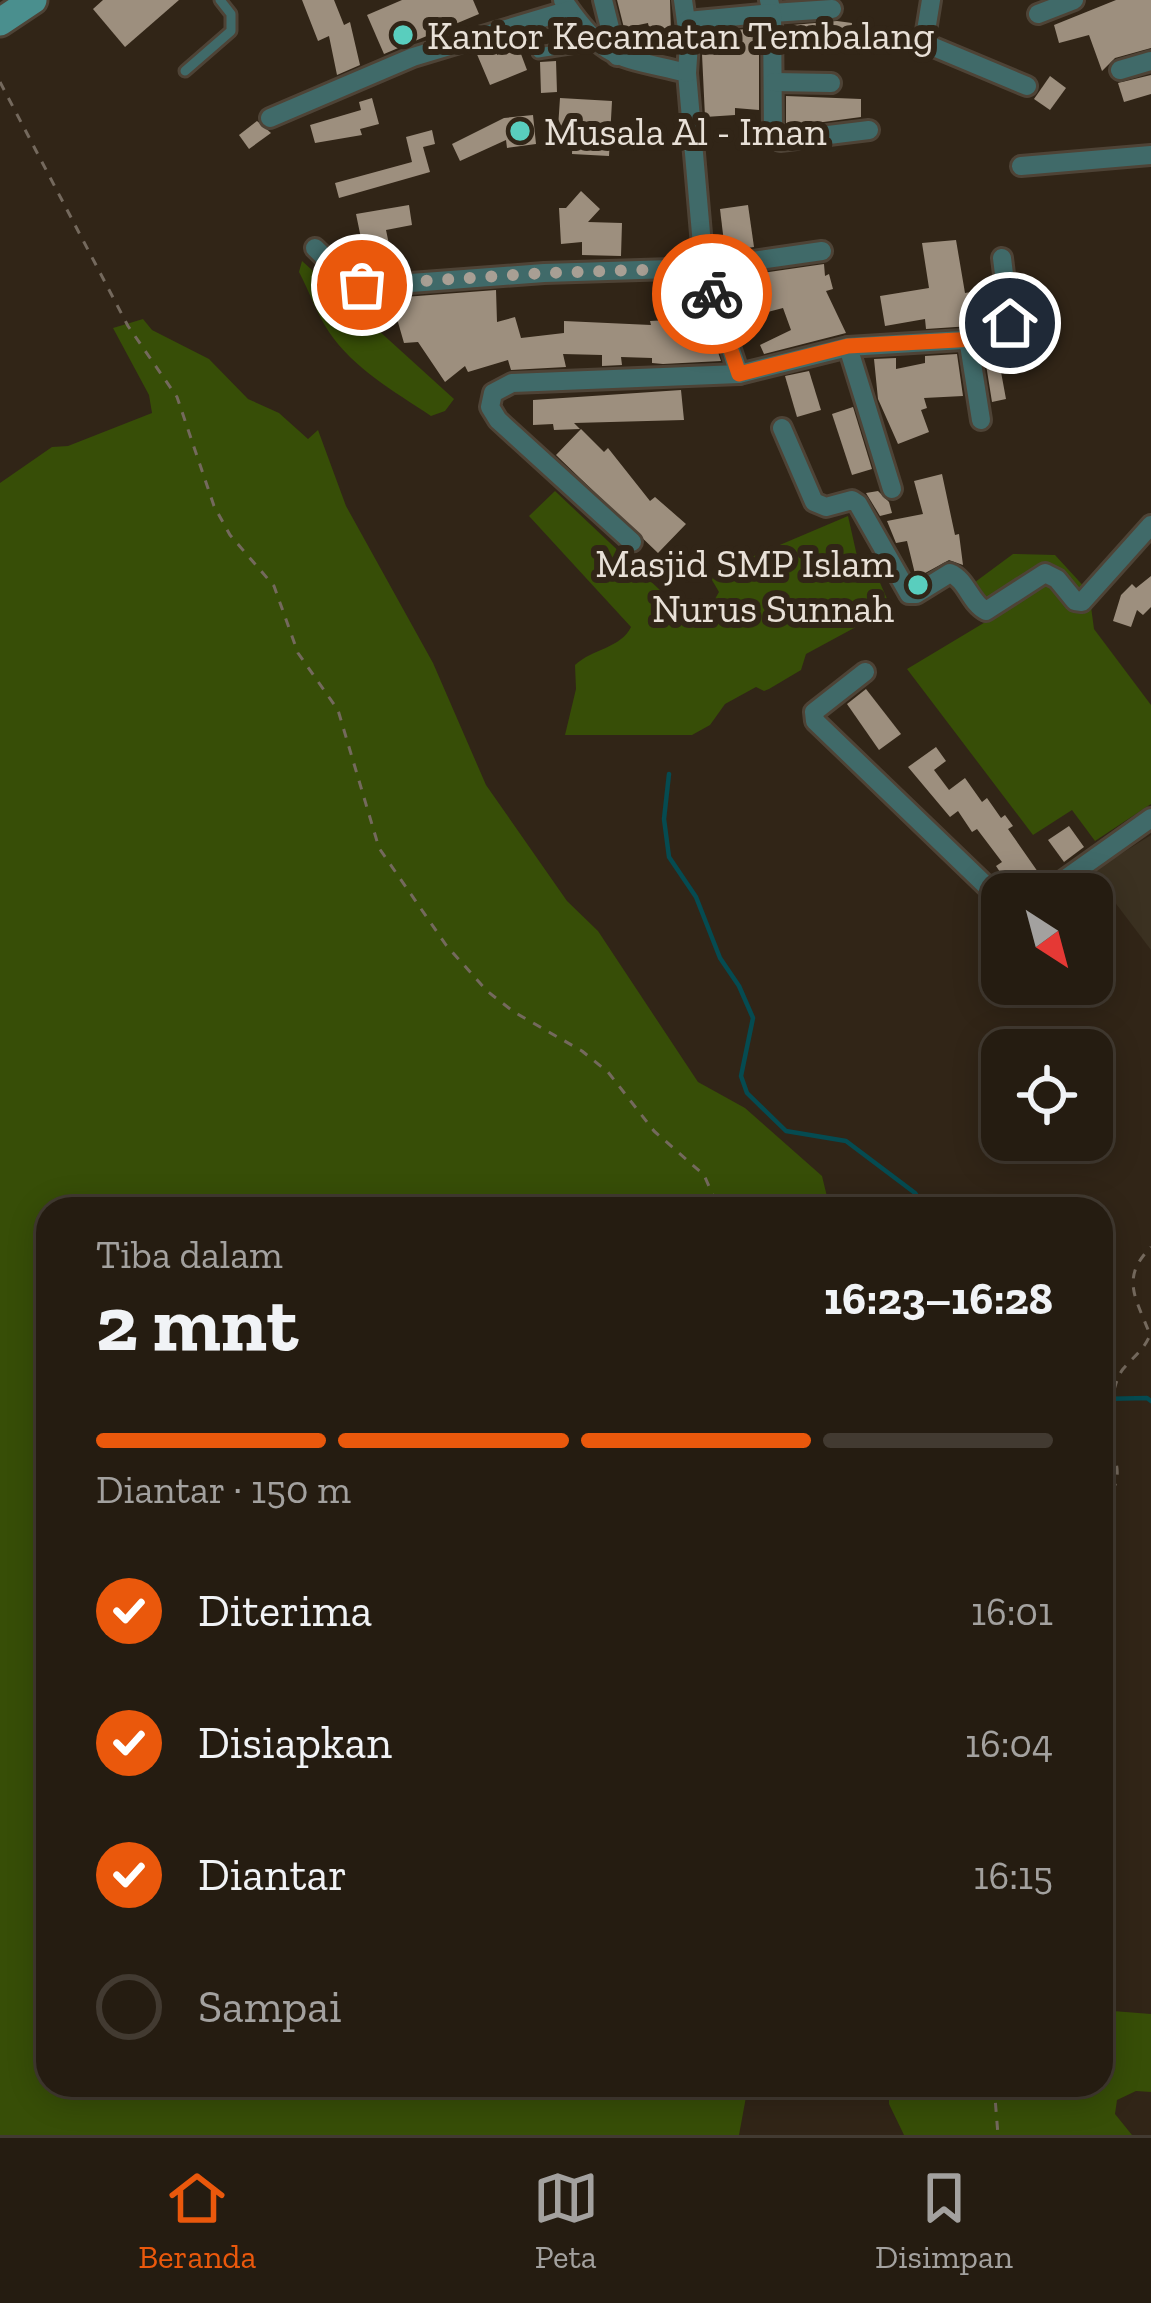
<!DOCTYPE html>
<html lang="id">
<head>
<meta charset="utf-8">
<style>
	body { margin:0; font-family:"Zilla Slab",serif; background:#31291f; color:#f1f3f6; height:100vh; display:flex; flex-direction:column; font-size:45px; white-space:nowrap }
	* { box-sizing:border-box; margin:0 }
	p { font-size:39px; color:#a3a19f }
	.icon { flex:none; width:66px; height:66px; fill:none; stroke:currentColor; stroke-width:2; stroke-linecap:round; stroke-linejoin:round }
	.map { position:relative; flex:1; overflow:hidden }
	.drawer { position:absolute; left:36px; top:1197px; width:1077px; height:900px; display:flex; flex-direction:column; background:#251c11; border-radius:36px; box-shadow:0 6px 30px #0003,0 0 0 3px #423a31 }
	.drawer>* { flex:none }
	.needle { width:78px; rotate:144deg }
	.fabs { position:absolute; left:981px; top:873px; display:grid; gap:24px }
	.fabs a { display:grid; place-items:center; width:132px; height:132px; border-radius:24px; background:#251c11; box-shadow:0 6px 30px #0003,0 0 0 3px #423a31; font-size:60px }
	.pin { position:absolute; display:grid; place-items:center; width:102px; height:102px; color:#fff; margin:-51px; border:6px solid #fff; border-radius:50%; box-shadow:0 3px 12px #0007 }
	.courier { position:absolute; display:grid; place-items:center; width:120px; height:120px; margin:-60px; border:9px solid #ea580c; border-radius:50%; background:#fff; color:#222; box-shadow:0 3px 15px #0007 }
	.headline em { font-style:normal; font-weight:700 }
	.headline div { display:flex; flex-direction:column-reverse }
	.headline { display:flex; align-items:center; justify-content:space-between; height:204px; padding:0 60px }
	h1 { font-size:78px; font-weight:700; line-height:90px }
	.bar { display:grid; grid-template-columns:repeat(4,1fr); gap:18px 12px; align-content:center; height:144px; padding:0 60px }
	.bar i { height:15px; border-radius:9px; background:#423a31 }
	.bar .on { background:#ea580c }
	.bar p { grid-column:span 4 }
	ol { padding:0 60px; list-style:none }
	li { display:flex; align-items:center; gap:36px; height:132px }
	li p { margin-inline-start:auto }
	li .icon { padding:12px; border-radius:50%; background:#ea580c; color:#fff; stroke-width:4 }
	li:last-child { color:#a3a19f }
	li i { width:66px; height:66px; border:6px solid #423a31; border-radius:50% }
	.tab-bar { display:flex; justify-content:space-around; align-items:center; height:168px; border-top:3px solid #423a31; background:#251c11; font-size:33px; color:#a3a19f }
	.tab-bar a { display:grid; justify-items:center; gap:6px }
	.tab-bar .on { color:#ea580c }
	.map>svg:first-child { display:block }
</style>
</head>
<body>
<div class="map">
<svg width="1151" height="2135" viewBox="0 0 1151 2135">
	<rect width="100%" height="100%" fill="#312517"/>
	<path fill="#3b3121" d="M1151,835V950L1092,872Z"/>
	<g fill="#374e07">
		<path d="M302,261L454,399L445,411L431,416C394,391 354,369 329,332C317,314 309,291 299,272Z"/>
		<path d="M143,319L152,330L209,359L248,399L279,413L308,439L318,430L346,506L433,663L486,785L567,901L598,931L698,1082L745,1108L822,1176L830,1209H48V2085H781L774,2092L746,2097L739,2135H0V483L52,447L68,446L152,413L149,395L113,328Z"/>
		<path d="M555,491L680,609L715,599L719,592L709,575L848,516L857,556L874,569L891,608L806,654L801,670L769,689L764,691L756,687L725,704L710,725L692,735H565L576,689L575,665C592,649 621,648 631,627L529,516Z"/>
		<path d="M1013,554L1055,555L1089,592L1094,629L1151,705V804L1095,841L1072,810L1033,835L907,669L987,621L967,588Z"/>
		<path d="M1101,2001L1113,2011L1151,2014V2092L1136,2091L1117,2100L1115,2114L1132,2135H904L889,2104V2085H1101Z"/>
	</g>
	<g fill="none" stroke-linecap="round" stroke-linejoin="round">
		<g stroke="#054b51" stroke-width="4.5">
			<path d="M669,774L664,819L669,857L696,897L720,958L739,986L753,1018L741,1076L747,1093L786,1131L846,1141L915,1193L927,1209"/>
			<path d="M1101,1399L1147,1398L1151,1401"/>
		</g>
	</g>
	<g fill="#9d8f7e">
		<path d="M103,0H179L125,47L93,9Z"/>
		<path d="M302,0H334L344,25L350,22L360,65L337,75L329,36L318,41Z"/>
		<path d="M402,0H473L479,14L384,54L367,15Z"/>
		<path d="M617,0H670L671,34L651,38L648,23L624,28Z"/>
		<path d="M1116,0H1151V48L1115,58L1102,71L1089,35L1059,43L1054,25Z"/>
		<path d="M837,21L852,23L850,44L830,41V45L794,46L793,25Z"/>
		<path d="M759,28V110L735,108V115L705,117L701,33Z"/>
		<path d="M518,46L527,70L490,85L476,52L494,47L497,55Z"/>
		<path d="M556,61L557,92L541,93L540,62Z"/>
		<path d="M1151,75V94L1124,102L1118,83Z"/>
		<path d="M1050,76L1066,88L1050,110L1034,99Z"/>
		<path d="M786,96L861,99V117L786,127Z"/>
		<path d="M372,98L379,124L360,129L362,135L315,143L310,125L361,110L359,102Z"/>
		<path d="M560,98L612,101L609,156L572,154L573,128H558Z"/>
		<path d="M533,115L536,144L507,148L506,140L460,161L452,144L504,118Z"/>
		<path d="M257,121L271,133L249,149L239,135Z"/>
		<path d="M432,130L435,144L423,147L430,172L339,198L335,183L412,162L406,137Z"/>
		<path d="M581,191L600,209L588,222L622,223L621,256L582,255V242L561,244L559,208H566Z"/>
		<path d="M409,205L412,225L386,230L394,268L372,272L358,269L354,250L363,248L356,214Z"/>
		<path d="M748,205L754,247L725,251L720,209Z"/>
		<path d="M956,240L965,293L989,289L994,320L986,321V325L926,329L925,319L885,326L880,296L929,288L922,243Z"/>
		<path d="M824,264L825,276L829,274L833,289L826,291L846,333L764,354L760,345L791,330L783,308L738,320L728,278Z"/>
		<path d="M496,290L497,322L515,317L521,338L564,333V321L651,325L650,321L668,320V317L702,315L703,343H715L721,361L663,364L652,363V358L621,357L622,365L602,366V355L563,354L566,367L511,370L508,360L468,372L465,366L445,382L418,342L404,343L391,298Z"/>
		<path d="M984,352H990L991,362L999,361L1006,399L992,402Z"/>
		<path d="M957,354L963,396L924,398L927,408L921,410L929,432L898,444L878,399L874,359L896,358V369L925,363V356Z"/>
		<path d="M809,371L821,410L797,417L785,376Z"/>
		<path d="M681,390L684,420L574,423L580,429L554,430L553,424L533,425V400Z"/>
		<path d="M853,407L872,469L852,475L832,414Z"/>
		<path d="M581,429L604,452L608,448L650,501L655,497L686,524L658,553L556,455Z"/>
		<path d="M942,474L955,535L959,534L963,565L949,560L916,578L907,541L896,543L887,521L923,514L914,481Z"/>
		<path d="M878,491L889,502L892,513L880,516L866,493Z"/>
		<path d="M1151,576V607L1143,615L1137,610L1131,627L1113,621L1121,595L1132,584L1136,588Z"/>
		<path d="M866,689L901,734L879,750L847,704Z"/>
		<path d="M936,747L946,761L934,770L949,790L965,778L982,802L987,798L1001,818L1005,815L1013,826L1008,829L1038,872L1012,890L996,866L1002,862L977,829L972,832L958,811L950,817L908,767Z"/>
		<path d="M1069,826L1084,847L1064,862L1048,840Z"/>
	</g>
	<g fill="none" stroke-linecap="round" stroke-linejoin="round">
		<g stroke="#4e4336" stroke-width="15">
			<g id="service">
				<path d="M538,53L595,44"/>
				<path d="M185,71L231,31V14L220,0"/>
			</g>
		</g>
		<g stroke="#4e4336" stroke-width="24">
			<g id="minor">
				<path d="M563,0C605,62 618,56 687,73L704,268L739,374L848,347L995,338L1005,333L1010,323L1002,258"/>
				<path d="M603,0L617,56"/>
				<path d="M683,0L689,43L687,73"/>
				<path d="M769,0L772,13L832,9"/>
				<path d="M931,0L925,37L929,45L1027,86"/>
				<path d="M1038,14L1074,0"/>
				<path d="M687,21L772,13L773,132L780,141L869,130"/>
				<path d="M1120,70L1151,61"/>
				<path d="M774,82L831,83"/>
				<path d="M270,118L413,57L569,10"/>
				<path d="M1021,166L1151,155"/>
				<path d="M315,248L348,280L371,286L544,273L704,268L822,251"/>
				<path d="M968,338L981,420"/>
				<path d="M848,347L892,489"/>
				<path d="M782,428L814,502L826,507L852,500L858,504L909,594H916L950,573C967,580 970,603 986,611L1045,573L1057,579L1075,601L1082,602L1151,525"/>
				<path d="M632,542L498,420L490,407L493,393L512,383L739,374"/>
				<path d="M865,672L814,712L815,721L1002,901"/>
				<path d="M1044,894L1151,818"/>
			</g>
		</g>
		<g stroke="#4e4336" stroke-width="33">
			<path id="secondary" d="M0,22L33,0"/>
		</g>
		<g stroke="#74695d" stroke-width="3" stroke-dasharray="9 9" stroke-linecap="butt">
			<path d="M0,82L128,326L177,397L214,506L230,535L274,586L298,653L338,710L379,848L446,945L487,991L514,1012L582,1051L608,1072L654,1131L704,1175L719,1209"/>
			<path d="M1101,1506C1133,1472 1109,1455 1102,1417C1115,1402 1112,1384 1123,1369C1133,1357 1144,1350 1150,1335C1137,1299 1119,1279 1151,1247"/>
			<path d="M994,2085L998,2135"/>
		</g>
		<use href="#service" stroke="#406a69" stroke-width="9"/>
		<use href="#minor" stroke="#406a69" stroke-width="18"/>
		<use href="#secondary" stroke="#4a8f8e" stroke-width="27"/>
	</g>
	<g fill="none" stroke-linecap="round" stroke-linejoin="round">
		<path stroke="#a89f94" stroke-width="12" stroke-dasharray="0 21.6" d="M362,285L544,273L704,268L712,294"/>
		<path stroke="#ea580c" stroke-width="15" d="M712,294L739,374L848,346L994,338L1005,333L1010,323"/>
	</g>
	<g fill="#59cebe" stroke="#312517" stroke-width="4.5">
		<circle cx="403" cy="35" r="12"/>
		<circle cx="520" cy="131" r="12"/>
		<circle cx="918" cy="585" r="12"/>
	</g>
	<g text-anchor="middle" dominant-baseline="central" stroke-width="12" stroke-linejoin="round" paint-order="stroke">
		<g font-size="39" fill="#e8e0d7" stroke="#312517" text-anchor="start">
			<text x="427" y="35">Kantor Kecamatan Tembalang</text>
			<text x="544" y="131">Musala Al - Iman</text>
			<text x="894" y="563" text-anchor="end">Masjid SMP Islam<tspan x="894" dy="45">Nurus Sunnah</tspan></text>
		</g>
	</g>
</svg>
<div class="fabs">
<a><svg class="needle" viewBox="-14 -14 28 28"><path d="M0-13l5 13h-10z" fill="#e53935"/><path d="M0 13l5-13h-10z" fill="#a3a19f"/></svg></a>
<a><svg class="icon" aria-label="locate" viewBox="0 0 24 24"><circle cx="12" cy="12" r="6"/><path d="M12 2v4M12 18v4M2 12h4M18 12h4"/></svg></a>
</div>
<div class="pin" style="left:362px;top:285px;background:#ea580c"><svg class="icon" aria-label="bag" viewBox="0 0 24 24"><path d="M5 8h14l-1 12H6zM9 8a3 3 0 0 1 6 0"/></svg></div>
<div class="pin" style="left:1010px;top:323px;background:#1f2937"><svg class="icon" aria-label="home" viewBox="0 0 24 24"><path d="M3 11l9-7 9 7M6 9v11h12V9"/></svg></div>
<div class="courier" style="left:712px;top:294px"><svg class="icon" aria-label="bike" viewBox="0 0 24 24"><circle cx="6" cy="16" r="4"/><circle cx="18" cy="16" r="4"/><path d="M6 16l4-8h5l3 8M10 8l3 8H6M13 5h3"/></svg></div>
<section class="drawer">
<div class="headline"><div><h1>2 mnt</h1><p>Tiba dalam</p></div><em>16:23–16:28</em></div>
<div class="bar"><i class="on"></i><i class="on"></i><i class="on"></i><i></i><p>Diantar · 150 m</p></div>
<ol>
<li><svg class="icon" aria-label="check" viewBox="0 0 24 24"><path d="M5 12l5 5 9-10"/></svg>Diterima<p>16:01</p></li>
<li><svg class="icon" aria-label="check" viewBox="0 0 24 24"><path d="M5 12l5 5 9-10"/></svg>Disiapkan<p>16:04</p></li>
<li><svg class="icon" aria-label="check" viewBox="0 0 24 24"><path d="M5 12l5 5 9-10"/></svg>Diantar<p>16:15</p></li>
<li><i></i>Sampai</li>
</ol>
</section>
</div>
<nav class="tab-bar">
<a class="on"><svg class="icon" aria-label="home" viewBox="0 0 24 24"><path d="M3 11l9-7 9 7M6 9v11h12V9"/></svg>Beranda</a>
<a><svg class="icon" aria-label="map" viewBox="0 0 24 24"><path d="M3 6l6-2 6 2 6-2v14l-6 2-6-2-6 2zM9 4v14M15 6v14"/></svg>Peta</a>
<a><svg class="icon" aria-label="saved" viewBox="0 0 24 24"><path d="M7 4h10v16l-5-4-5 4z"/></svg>Disimpan</a>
</nav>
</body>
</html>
